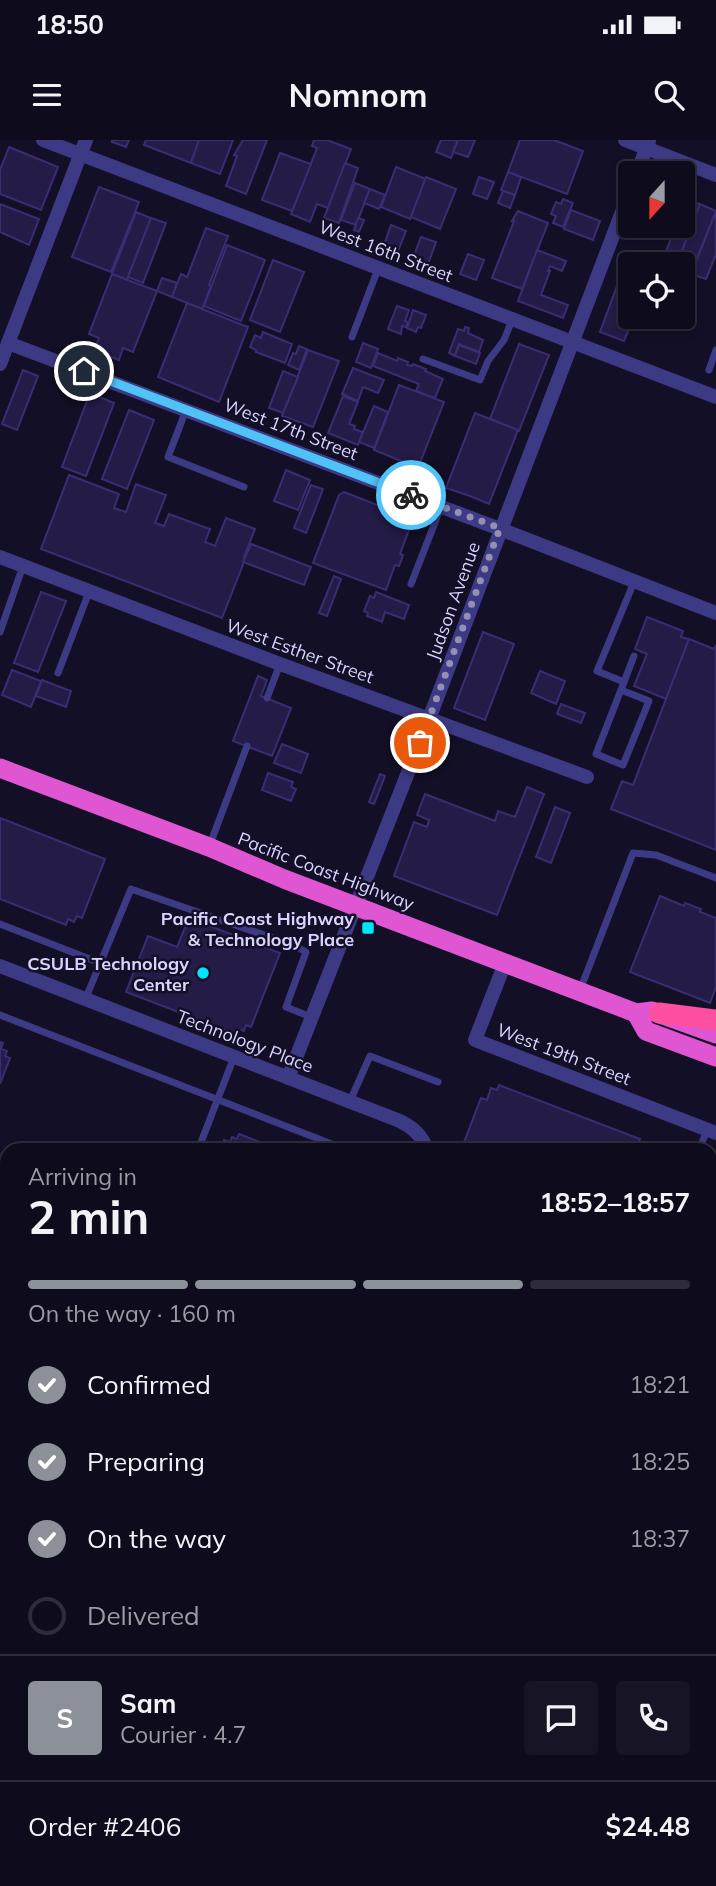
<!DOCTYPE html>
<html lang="en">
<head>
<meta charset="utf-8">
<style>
	body { margin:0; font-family:Mulish,sans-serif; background:#171425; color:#f1f3f6; height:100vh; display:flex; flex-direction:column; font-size:26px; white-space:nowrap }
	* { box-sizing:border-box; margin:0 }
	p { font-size:23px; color:#9b9ba3 }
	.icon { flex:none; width:38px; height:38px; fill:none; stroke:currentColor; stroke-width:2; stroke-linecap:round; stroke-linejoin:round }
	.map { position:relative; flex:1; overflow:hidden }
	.panel { position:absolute; left:0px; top:1003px; width:718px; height:744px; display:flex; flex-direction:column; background:#0e0b1c; border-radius:21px 21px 0 0; box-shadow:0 4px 10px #0003,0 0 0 2px #2e2b3b }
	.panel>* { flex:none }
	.needle { width:46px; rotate:201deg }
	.controls { position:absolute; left:618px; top:21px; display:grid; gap:14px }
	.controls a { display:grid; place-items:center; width:77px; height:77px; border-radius:7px; background:#0e0b1c; box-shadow:0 4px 10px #0003,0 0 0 2px #2e2b3b; font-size:35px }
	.pin { position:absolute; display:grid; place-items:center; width:60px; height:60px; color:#fff; margin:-30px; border:4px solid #fff; border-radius:50%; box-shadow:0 2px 7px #0007 }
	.courier { position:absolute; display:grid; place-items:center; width:70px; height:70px; margin:-35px; border:5px solid #4fc3f7; border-radius:50%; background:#fff; color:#222; box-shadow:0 2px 9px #0007 }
	.summary em { font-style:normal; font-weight:700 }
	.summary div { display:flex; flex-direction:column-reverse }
	.summary { display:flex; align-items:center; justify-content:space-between; height:119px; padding:0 28px }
	h1 { font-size:46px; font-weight:700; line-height:52px }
	.bar { display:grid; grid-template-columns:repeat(4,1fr); gap:10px 7px; align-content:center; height:84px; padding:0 28px }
	.bar i { height:9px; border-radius:5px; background:#2e2b3b }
	.bar .current { background:#8c9099 }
	.bar p { grid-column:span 4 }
	.line { display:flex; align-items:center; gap:18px; padding:0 28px; border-top:2px solid #2e2b3b }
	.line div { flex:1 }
	.round { display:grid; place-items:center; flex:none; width:74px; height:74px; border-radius:7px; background:#171425 }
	ol { padding:0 28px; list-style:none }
	li { display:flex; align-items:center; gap:21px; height:77px }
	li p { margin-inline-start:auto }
	li .icon { padding:7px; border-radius:50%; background:#8c9099; color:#fff; stroke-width:4 }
	li:last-child { color:#9b9ba3 }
	li i { width:38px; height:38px; border:4px solid #2e2b3b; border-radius:50% }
	.status { display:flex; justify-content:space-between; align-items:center; height:49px; padding:0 35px; background:#0e0b1c; direction:ltr }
	.status svg { height:19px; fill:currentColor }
	header { display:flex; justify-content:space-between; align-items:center; height:91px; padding:0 28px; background:#0e0b1c; font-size:32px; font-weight:700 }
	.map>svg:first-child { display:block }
</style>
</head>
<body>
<div class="status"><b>18:50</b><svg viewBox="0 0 49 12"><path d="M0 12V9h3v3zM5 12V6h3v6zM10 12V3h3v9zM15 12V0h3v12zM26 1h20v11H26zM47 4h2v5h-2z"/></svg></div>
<header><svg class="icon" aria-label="menu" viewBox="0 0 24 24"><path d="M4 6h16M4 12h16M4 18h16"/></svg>Nomnom<svg class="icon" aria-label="search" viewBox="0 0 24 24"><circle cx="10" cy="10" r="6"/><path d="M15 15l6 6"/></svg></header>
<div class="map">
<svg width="716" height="1746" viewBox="0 0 716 1746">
	<rect width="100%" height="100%" fill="#130f26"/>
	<g fill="#241b47" stroke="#3b2d73" stroke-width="2">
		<path d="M112,0H129L126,7L112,2Z"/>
		<path d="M146,0H199L191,23L144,5Z"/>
		<path d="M199,0H233L220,34L191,23Z"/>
		<path d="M243,0H267L246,54L226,46L237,16L234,15L236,12Z"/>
		<path d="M314,0H327L351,9L328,68L317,64L310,82L291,74L317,8L312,6Z"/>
		<path d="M441,0H458L451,18L436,12Z"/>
		<path d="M458,0H475L468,17L453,12Z"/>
		<path d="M520,0H554L583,11L567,54L508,32Z"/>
		<path d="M9,7L58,27L41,70L0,54V30Z"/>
		<path d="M280,13L311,24L292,71L262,60Z"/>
		<path d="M345,23L358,28L339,83L324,78Z"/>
		<path d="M396,27L426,39L410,79L381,67Z"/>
		<path d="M508,32L521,37L515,55L501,50Z"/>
		<path d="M426,37L456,49L440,89L411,77Z"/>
		<path d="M479,37L494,42L487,59L473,54Z"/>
		<path d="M355,43L370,49L356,85L341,80Z"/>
		<path d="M99,47L139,62L111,132L72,117Z"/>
		<path d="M370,49L385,55L379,69L364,63Z"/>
		<path d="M503,51L515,55L510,68L498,63Z"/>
		<path d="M563,59L573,63L563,87L553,83L556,76L551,74L556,62L561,64Z"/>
		<path d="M686,59L700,64L677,124H661L676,86H682V68Z"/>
		<path d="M0,64L39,79L29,105L0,92Z"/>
		<path d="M700,64L716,71L692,131L682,127V124H677Z"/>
		<path d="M571,70L600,81L593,100L564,89Z"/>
		<path d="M518,71L548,83L522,149L492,138L514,81H512Z"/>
		<path d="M136,72L151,78L127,140L112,134Z"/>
		<path d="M715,74H716V114L706,139L691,134Z"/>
		<path d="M151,78L166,83L143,143L128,137Z"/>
		<path d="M358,78L364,80L359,92L354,90Z"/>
		<path d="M391,85L406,91L396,116L382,111Z"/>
		<path d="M206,88L228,96L209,145L211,146L202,169L172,157L181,134L187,137Z"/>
		<path d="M421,97L436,102L427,127L412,121Z"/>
		<path d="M227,105L265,120L241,181L204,166Z"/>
		<path d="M537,110L566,121L562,131L550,126L548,131H550L541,155L568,165L563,178L518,161Z"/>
		<path d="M468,114L484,120L476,140L460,134Z"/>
		<path d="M273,120L304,132L280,192L250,180Z"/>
		<path d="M112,134L157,151L133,212L123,208L119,220L94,211L99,198L89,194Z"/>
		<path d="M162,138L177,143L172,157L157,151Z"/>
		<path d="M618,143L630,148V177H634L624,201L600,192Z"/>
		<path d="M187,163L248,187L219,262L158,237Z"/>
		<path d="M397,166L409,170L405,181L408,182L406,187L402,186L401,194L388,189Z"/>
		<path d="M413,170L426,175L421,188L418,187L416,192L407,188Z"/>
		<path d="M465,187L469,188L468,193L483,200L479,212L459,204L455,216L449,213L458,189L464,191Z"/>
		<path d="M263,192L292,204L285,223L256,212V210L250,207L255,195L261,198Z"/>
		<path d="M363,203L378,209L371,228L356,222Z"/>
		<path d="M519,204L549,215L519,291L490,279Z"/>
		<path d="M459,205L480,213L476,224L455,216Z"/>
		<path d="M299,206L307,209L299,230L288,225L293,213L296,214Z"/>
		<path d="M308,210L339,221L313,287L282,276Z"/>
		<path d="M378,213L397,221L398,218L408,222L407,225L412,226L413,224L426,229L425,231L443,239L435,258L416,251L419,244L373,226Z"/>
		<path d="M353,228L384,240L378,253L363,247L358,261L342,254Z"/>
		<path d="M23,230L38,236L17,290L2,284Z"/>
		<path d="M283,231L298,237L283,273L269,268Z"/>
		<path d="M399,245L444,262L418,328L374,310Z"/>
		<path d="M90,253L114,263L86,336L62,327Z"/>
		<path d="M343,256L358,262L349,284L355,286L354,289L363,292L358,305L328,293Z"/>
		<path d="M374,266L388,272L374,308L359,302Z"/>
		<path d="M129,270L154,280L127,349L102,339Z"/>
		<path d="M475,273L518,290L489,364L470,356L446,348Z"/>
		<path d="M286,330L310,340L298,370L274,361Z"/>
		<path d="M69,335L119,354L114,368L126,372L136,344L166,355L155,383L164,386L169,374L210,389L205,402L215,406L226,378L255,389L244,417H246L222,478L41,409Z"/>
		<path d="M311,345L323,349L306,393L294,388Z"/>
		<path d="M344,352L413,379L400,414L403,415L399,426L395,425L386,450L313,423L339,355Z"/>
		<path d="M251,404L311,427L304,445L243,422Z"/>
		<path d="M334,436L341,439L327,476L319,473Z"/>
		<path d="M41,452L66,461L38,532L14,523Z"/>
		<path d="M376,452L409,465L404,479L385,472L382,482L367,476L368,473L364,471L370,456L374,458Z"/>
		<path d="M647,477L683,491L681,497L689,499L666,559L634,546L647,514L635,509Z"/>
		<path d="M483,492L514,504L485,580L454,568Z"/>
		<path d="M689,499L714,509L716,505V710L611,669L622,641L633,645Z"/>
		<path d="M12,530L41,541L31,567L2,555Z"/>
		<path d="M540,531L565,541L556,564L531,553Z"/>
		<path d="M258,536L267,540L261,556L291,568L272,616L233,601Z"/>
		<path d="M42,540L71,551L66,567L36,556Z"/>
		<path d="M561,564L585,573L581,583L557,574Z"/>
		<path d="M282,604L308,614L301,633L274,623Z"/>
		<path d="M268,633L293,642L291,647L296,649L291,661L262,650Z"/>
		<path d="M380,634L385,636L374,664L369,662Z"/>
		<path d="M527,647L544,654L497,775L394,736L414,682L427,687L429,680L417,675L425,654L495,681L498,671L515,677Z"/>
		<path d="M555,667L570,673L551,723L536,717Z"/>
		<path d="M0,678L105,719L82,778L77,776L74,782L68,779L66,785L0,759Z"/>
		<path d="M660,756L684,766L685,763L701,769L700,772L716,778V847L710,863L630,832Z"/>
		<path d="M189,778L280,813L251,887L246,885L244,891L238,889L236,894L126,852L148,796L177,807Z"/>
		<path d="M0,902L3,903L1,909L7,911L5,916L10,918L0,944Z"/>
		<path d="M499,945L640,999L635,1010H461L481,958L487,960L491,948L497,950Z"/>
		<path d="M239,994L281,1010H221L224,1000L230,1002L232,997L237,999Z"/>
		<path d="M5,1322L7,1323V1339L5,1340L0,1338Z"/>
		<path d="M0,1348L7,1351V1367L0,1365Z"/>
		<path d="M0,1385L7,1387V1403L0,1401Z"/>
		<path d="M2,1480L7,1482V1511L1,1508L0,1510V1486Z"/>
		<path d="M0,1537L7,1540V1556L0,1553Z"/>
		<path d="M0,1558L7,1561L3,1572L1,1571L0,1573Z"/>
		<path d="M7,1738L65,1740L83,1746H4Z"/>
		<path d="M113,1740H139L137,1746H110Z"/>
		<path d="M163,1740H190L189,1743L192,1744L191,1746H160Z"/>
		<path d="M204,1740H222L220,1746H200Z"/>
		<path d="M260,1740H307L305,1744L307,1745L277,1746Z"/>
		<path d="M320,1740L334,1741L335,1740H352L365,1744L364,1746H317Z"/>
	</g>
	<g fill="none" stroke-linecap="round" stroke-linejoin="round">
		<path stroke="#2fb8b0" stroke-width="2.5" stroke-dasharray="3.5 5" stroke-linecap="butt" d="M534,1746L538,1740"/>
		<g stroke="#3d3a85" stroke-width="7">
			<path d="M352,197L378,129"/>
			<path d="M423,219L480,240L488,221L504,200L512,180"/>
			<path d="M709,230L716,210"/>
			<path d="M186,270L168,317L244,347"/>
			<path d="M411,444L441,367"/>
			<path d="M0,492L23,426"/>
			<path d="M58,533L89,452"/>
			<path d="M624,542L634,516"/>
			<path d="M621,550L649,561L623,625L596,614L624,542L597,531L634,442"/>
			<path d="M267,558L280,524"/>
			<path d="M209,707L247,606"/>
			<path d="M0,784L100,823"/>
			<path d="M580,850L633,713L656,715L716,738"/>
			<path d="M85,860L131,749L293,805L306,812L286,867L311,877"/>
			<path d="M0,875L347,1010"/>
			<path d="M350,961L370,916L438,942"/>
			<path d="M198,1010L234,917"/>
			<path d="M699,1010L707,990"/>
			<path d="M0,1374L7,1376"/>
			<path d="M0,1527L7,1530"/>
			<path d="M0,1692L7,1674"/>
		</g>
		<g stroke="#3d3a85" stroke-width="14">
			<path d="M43,0L716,257"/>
			<path d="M625,0L716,35"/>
			<path d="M637,33L649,1"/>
			<path d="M8,203L500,389L716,473"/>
			<path d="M0,224L86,0"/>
			<path d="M0,417L280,524L587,637"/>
			<path d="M505,823L475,900L716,993"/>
			<path d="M0,826L400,981C413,988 422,995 427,1010"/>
			<path d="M288,938L429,579L630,51"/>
			<path d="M0,1074L7,1076"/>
			<path d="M0,1433L7,1434"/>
			<path d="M460,1746L465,1740"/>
		</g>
		<g stroke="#6f6bff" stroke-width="18">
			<path d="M710,1148L716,1134"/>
			<path d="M710,1185L716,1171"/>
		</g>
		<g stroke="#e055d1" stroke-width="19">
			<path d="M0,628L209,707L284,739L636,873L652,871L716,894"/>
			<path d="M636,873L646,891L716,917"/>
		</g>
		<g stroke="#ff4fa3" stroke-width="21">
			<path d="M659,873L716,880"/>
			<path d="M710,1327L716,1332"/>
			<path d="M710,1351L716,1353"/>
			<path d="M710,1573L716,1562"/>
			<path d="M710,1664L716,1654"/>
			<path d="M620,1746L624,1740"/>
			<path d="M667,1746L671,1740"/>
		</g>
	</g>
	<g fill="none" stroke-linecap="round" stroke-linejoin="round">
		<path stroke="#948fb3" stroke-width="7" stroke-dasharray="0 12.6" d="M411,355L500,388L420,603"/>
		<path stroke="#4fc3f7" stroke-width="9" d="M84,231L411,355"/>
	</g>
	<g fill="#00e5ff" stroke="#130f26" stroke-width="2.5">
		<rect x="361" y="781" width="14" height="14" rx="3.5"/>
		<circle cx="203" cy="833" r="7"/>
	</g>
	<g text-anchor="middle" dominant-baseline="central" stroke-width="5" stroke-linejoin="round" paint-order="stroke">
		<g font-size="18" fill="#d9d4ff" stroke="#130f26">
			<text transform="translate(386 111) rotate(21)">West 16th Street</text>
			<text transform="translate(291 289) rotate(21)">West 17th Street</text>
			<text transform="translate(453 461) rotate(-70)">Judson Avenue</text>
			<text transform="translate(300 511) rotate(20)">West Esther Street</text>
			<text transform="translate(326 731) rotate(21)">Pacific Coast Highway</text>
			<text transform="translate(245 901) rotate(21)">Technology Place</text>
			<text transform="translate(564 914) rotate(21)">West 19th Street</text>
		</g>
		<g font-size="18" font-weight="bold" fill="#d9d4ff" stroke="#130f26" text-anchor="end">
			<text x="354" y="778">Pacific Coast Highway<tspan x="354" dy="21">&amp; Technology Place</tspan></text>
			<text x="189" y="823">CSULB Technology<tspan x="189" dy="21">Center</tspan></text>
		</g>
	</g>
</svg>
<div class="controls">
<a><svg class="needle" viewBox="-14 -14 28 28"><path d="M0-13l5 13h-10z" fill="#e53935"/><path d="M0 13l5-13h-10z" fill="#9b9ba3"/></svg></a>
<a><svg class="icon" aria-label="locate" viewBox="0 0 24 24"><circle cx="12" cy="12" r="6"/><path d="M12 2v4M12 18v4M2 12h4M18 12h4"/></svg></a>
</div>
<div class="pin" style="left:420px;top:603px;background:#ea580c"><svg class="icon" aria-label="bag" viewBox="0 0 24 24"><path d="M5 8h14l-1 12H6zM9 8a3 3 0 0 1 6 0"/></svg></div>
<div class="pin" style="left:84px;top:231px;background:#1f2937"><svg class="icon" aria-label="home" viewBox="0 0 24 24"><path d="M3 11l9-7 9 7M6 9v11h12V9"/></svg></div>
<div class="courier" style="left:411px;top:355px"><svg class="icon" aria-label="bike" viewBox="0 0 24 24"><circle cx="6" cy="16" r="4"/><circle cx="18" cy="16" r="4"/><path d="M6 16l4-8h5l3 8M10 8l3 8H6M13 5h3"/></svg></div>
<section class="panel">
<div class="summary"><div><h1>2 min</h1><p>Arriving in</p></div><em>18:52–18:57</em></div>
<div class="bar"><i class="current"></i><i class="current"></i><i class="current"></i><i></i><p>On the way · 160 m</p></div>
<ol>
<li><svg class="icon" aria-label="check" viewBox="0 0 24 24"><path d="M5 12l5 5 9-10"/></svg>Confirmed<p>18:21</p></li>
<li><svg class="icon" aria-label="check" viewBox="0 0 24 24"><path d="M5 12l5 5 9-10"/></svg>Preparing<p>18:25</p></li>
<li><svg class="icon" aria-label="check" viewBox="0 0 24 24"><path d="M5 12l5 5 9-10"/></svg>On the way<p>18:37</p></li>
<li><i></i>Delivered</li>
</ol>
<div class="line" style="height:126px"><b class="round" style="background:#8c9099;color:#fff">S</b><div><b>Sam</b><p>Courier · 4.7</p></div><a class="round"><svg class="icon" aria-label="chat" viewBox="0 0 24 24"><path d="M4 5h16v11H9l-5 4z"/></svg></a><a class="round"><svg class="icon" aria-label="phone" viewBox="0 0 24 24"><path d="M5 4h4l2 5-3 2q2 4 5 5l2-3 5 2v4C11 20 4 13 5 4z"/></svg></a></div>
<div class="line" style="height:91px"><div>Order #2406</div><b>$24.48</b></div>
</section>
</div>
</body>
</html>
